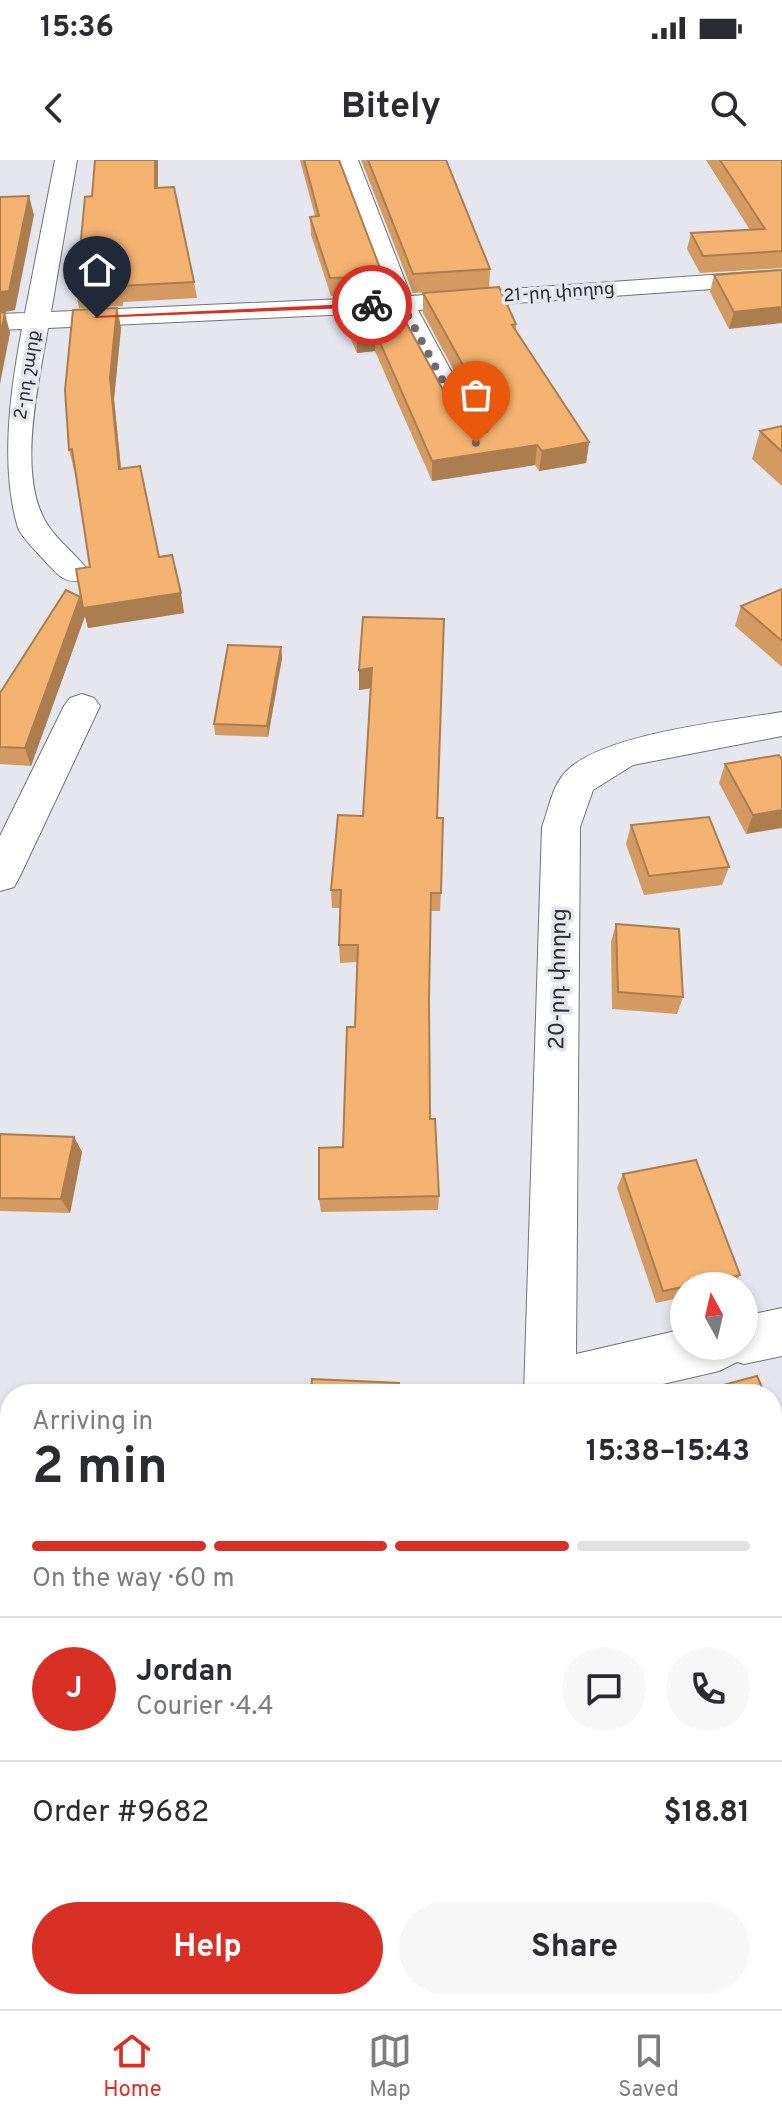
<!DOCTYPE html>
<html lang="en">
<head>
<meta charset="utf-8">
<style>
	body { margin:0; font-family:Overpass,"Noto Sans Armenian",sans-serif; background:#f7f7f7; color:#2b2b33; height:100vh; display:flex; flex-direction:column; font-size:30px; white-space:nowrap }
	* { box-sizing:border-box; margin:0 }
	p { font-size:26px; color:#7c7c81 }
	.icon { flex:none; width:44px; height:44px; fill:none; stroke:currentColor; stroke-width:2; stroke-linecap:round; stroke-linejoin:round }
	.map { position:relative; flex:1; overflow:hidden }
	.drawer { position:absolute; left:0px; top:1224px; width:782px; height:626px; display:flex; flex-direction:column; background:#fff; border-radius:32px 32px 0 0; box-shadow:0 4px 12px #0003 }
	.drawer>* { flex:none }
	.needle { width:52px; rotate:352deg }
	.buttons { position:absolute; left:670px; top:1112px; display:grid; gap:16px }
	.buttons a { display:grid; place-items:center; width:88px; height:88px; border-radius:50%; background:#fff; box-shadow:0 4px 12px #0003; font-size:40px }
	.pin { position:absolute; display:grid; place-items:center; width:68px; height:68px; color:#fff; margin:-82px -34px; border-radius:50% 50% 50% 0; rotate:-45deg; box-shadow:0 0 8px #0007 }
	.pin .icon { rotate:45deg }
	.courier { position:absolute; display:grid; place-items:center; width:80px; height:80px; margin:-40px; border:6px solid #d93025; border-radius:50%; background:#fff; color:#222; box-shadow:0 2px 10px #0007 }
	.head em { font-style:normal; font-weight:700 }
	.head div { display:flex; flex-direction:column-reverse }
	.head { display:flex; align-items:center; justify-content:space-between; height:136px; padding:0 32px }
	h1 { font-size:52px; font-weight:700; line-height:60px }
	.bar { display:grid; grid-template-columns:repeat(4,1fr); gap:12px 8px; align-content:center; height:96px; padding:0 32px }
	.bar i { height:10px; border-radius:6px; background:#e1e1e2 }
	.bar .active { background:#d93025 }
	.bar p { grid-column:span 4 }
	.line { display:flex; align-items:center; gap:20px; padding:0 32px; border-top:2px solid #e1e1e2 }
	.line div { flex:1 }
	.round { display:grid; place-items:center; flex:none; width:84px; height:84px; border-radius:42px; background:#f7f7f7 }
	.action { display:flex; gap:16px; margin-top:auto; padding:16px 32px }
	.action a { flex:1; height:92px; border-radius:48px; background:#d93025; color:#fff; font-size:32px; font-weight:700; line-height:92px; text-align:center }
	.action a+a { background:#f7f7f7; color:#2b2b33 }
	.status { display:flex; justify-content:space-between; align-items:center; height:56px; padding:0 40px; background:#fff; direction:ltr }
	.status svg { height:22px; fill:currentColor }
	header { display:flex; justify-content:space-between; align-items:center; height:104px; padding:0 32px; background:#fff; font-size:36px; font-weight:700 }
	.menu { display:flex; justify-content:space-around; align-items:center; height:112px; border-top:2px solid #e1e1e2; background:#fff; font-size:22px; color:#7c7c81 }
	.menu a { display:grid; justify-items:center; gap:4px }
	.menu .active { color:#d93025 }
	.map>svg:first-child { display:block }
</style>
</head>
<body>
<div class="status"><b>15:36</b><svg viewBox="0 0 49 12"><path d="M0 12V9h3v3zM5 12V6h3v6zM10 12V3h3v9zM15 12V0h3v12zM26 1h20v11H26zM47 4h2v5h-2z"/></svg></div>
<header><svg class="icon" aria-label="back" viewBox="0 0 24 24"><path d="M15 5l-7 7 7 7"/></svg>Bitely<svg class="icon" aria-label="search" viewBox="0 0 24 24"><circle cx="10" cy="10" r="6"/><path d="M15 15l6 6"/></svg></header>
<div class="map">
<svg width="782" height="1849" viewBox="0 0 782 1849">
	<rect width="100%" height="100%" fill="#e5e6ee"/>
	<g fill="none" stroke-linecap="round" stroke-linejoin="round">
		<g stroke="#72737a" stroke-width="2">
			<g id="minor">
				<path d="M55,0H77L51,152L387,137L336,0H358L411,136L782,110V124L418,150L490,283L486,289H466L462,283L393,152L48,168C39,222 15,319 49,367C61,384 78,396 90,413L85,420C65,425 58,415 45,401C36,391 24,380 18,368C0,307 10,232 22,169L0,170V154L25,153Z"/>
				<path d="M82,534L94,538L100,546L20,716L14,727L0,731V676L64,546L70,538Z"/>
				<path d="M782,552V576L633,605L593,630L580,667L576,1194L684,1169V1186H744V1156L782,1148V1196L744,1204L737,1202L719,1211L620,1234H524L542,667C548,651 552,628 563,615C595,574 730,561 782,552Z"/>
				<rect x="475" y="1840" width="66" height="9"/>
			</g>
		</g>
		<use href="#minor" fill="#fff" fill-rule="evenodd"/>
	</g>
	<g fill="#d39a61">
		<path d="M95,0H158V28L194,122L197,138L123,142V146L79,148L76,132L92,36Z"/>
		<path d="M300,0H339L383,116V134L331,136L311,75L310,57L315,56Z"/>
		<path d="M361,0H446L490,109L489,128L413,133Z"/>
		<path d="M706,0H782V108L700,113L687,89L691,73L750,70Z"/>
		<path d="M782,110L729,169L710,132L714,115Z"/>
		<path d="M423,133L516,164V170L589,282L586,303L539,311L535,305L432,321L375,191L357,193L341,157L340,138L391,135L465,270L487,272L423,153Z"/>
		<path d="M117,148L121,168L114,239L121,308L159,397L181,433L184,453L88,468L85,456L31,606L0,604V533L82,444L90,407L76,310H74L69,290Z"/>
		<path d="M782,266V326L752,299L760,271Z"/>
		<path d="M782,429V507L735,466L741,446Z"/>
		<path d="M363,457L437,658L441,733L440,751H431L429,840L430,959L439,1036L438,1050L321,1052L319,1039L343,987L355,867L357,802L340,803L339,785L341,748H332L331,730L363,656L370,528L359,530Z"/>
		<path d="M281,487L282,498L268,577L215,575L214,564Z"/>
		<path d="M779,595L746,674L719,623L725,604Z"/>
		<path d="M631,665L729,707L722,725L644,735L626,684Z"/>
		<path d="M616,764L683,837L677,854L612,849L611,782Z"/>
		<path d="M0,974L74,977L82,992L70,1053L0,1051Z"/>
		<path d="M623,1014L740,1115L733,1126H684V1137L656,1143L617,1028Z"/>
	</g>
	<g fill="#ac7d4f">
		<path d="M155,0H158V44L155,28Z"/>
		<path d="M29,36L34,55L15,150L0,153V132Z"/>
		<path d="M782,147V163L729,169L734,152Z"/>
		<path d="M117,148L121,168L114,239L123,329L119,309L110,218Z"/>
		<path d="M5,153L10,173L0,224V176Z"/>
		<path d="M375,171V191L357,193V173Z"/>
		<path d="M589,282L586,303L539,311L542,291Z"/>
		<path d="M537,285L535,305L432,321V301Z"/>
		<path d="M181,433L184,453L88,468L85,456L31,606L25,588L80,437L83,448Z"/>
		<path d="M281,487L282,498L268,577L267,566Z"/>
		<path d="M372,508V528L359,530V510Z"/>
		<path d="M782,650V668L746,674L753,655Z"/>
		<path d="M74,977L82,992L70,1053L61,1039Z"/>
	</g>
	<g fill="#f5b371" stroke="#ac7d4f" stroke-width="2">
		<path d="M95,0H155V28L174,27L194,122L120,126V130L76,132L85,37L92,36Z"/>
		<path d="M304,0H339L383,116L330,118L310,57L319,56Z"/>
		<path d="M368,0H446L490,109L413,114Z"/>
		<path d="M720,0H782V91L703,96L691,73L765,69Z"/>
		<path d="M29,36L9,131L0,132V37Z"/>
		<path d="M782,110V147L734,152L714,115Z"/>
		<path d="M499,127L516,164L512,165L589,282L542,291L537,285L432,301L375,171L357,173L340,138L391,135L465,270L487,272L494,261L423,133Z"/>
		<path d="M117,148L110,218L119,309L140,306L159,397L172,395L181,433L83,448L76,409L90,407L72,289L69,290L65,230L73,150Z"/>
		<path d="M0,152L5,153L0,176Z"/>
		<path d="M782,266V292L760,271Z"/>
		<path d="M782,429V481L741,446Z"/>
		<path d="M66,430L80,437L25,588L0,587V533Z"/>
		<path d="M363,457L444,459L437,658H443L441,733H431L429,840L430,959H435L439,1036L319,1039V988L343,987L347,867H355L358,785H339L341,730H331L338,655L363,656L372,508L359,510Z"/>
		<path d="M228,485L281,487L267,566L214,564Z"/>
		<path d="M779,595L782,600V650L753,655L725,604Z"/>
		<path d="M709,657L729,707L649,716L631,665Z"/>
		<path d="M616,764L679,769L683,837L618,832Z"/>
		<path d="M0,974L74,977L61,1039L0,1038Z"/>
		<path d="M696,1000L740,1115L663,1131L623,1014Z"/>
		<path d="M757,1216L765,1234H701L713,1232L712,1228Z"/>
		<path d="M312,1219L399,1223V1234H311Z"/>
		<path d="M772,1252L782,1276V1339L772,1341Z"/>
		<path d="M10,1570V1691L0,1692V1589L6,1588L8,1571Z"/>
		<path d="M221,1840H400V1849H220Z"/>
	</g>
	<path fill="#d93025" d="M372,143L375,147L93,158L97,156Z"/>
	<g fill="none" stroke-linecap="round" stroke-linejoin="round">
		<path stroke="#6c6d72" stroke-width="8" stroke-dasharray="0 14.4" d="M372,145L402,144L476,283"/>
	</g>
	<g text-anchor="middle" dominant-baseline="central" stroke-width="7" stroke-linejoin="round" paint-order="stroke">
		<g font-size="18" fill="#2b2c2f" stroke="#e5e6ee">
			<text transform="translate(559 133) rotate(-4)">21-րդ փողոց</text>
			<text transform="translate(28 215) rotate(-81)">2-րդ շարք</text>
		</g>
		<g font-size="22" fill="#2b2c2f" stroke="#e5e6ee">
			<text transform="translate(559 819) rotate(-89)">20-րդ փողոց</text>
		</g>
	</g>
</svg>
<div class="buttons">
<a><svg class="needle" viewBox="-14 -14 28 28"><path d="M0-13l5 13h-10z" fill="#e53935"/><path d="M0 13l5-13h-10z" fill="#7c7c81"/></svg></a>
</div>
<div class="pin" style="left:476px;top:283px;background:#ea580c"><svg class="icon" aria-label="bag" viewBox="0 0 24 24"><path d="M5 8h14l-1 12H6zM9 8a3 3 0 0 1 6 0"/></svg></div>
<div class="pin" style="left:97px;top:158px;background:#1f2937"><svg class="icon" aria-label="home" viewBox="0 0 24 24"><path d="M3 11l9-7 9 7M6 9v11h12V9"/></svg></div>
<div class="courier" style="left:372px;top:145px"><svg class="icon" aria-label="bike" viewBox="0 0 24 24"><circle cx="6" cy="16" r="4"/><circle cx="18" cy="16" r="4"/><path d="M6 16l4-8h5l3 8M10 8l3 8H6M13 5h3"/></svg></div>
<section class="drawer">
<div class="head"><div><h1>2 min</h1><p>Arriving in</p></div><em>15:38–15:43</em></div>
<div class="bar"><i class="active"></i><i class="active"></i><i class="active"></i><i></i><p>On the way · 60 m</p></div>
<div class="line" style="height:144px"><b class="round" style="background:#d93025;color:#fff">J</b><div><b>Jordan</b><p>Courier · 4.4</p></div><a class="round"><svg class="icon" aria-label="chat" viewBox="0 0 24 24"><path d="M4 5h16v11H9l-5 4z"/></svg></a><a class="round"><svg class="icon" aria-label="phone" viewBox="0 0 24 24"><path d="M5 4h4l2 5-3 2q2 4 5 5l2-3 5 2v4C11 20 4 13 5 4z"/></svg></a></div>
<div class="line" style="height:104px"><div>Order #9682</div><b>$18.81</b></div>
<div class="action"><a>Help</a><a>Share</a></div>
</section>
</div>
<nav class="menu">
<a class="active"><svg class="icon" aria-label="home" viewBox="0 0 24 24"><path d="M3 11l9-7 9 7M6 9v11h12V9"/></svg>Home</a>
<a><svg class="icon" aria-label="map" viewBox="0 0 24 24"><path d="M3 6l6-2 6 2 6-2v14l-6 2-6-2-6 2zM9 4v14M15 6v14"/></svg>Map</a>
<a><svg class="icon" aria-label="saved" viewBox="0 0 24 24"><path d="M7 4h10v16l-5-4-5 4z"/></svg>Saved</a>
</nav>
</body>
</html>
